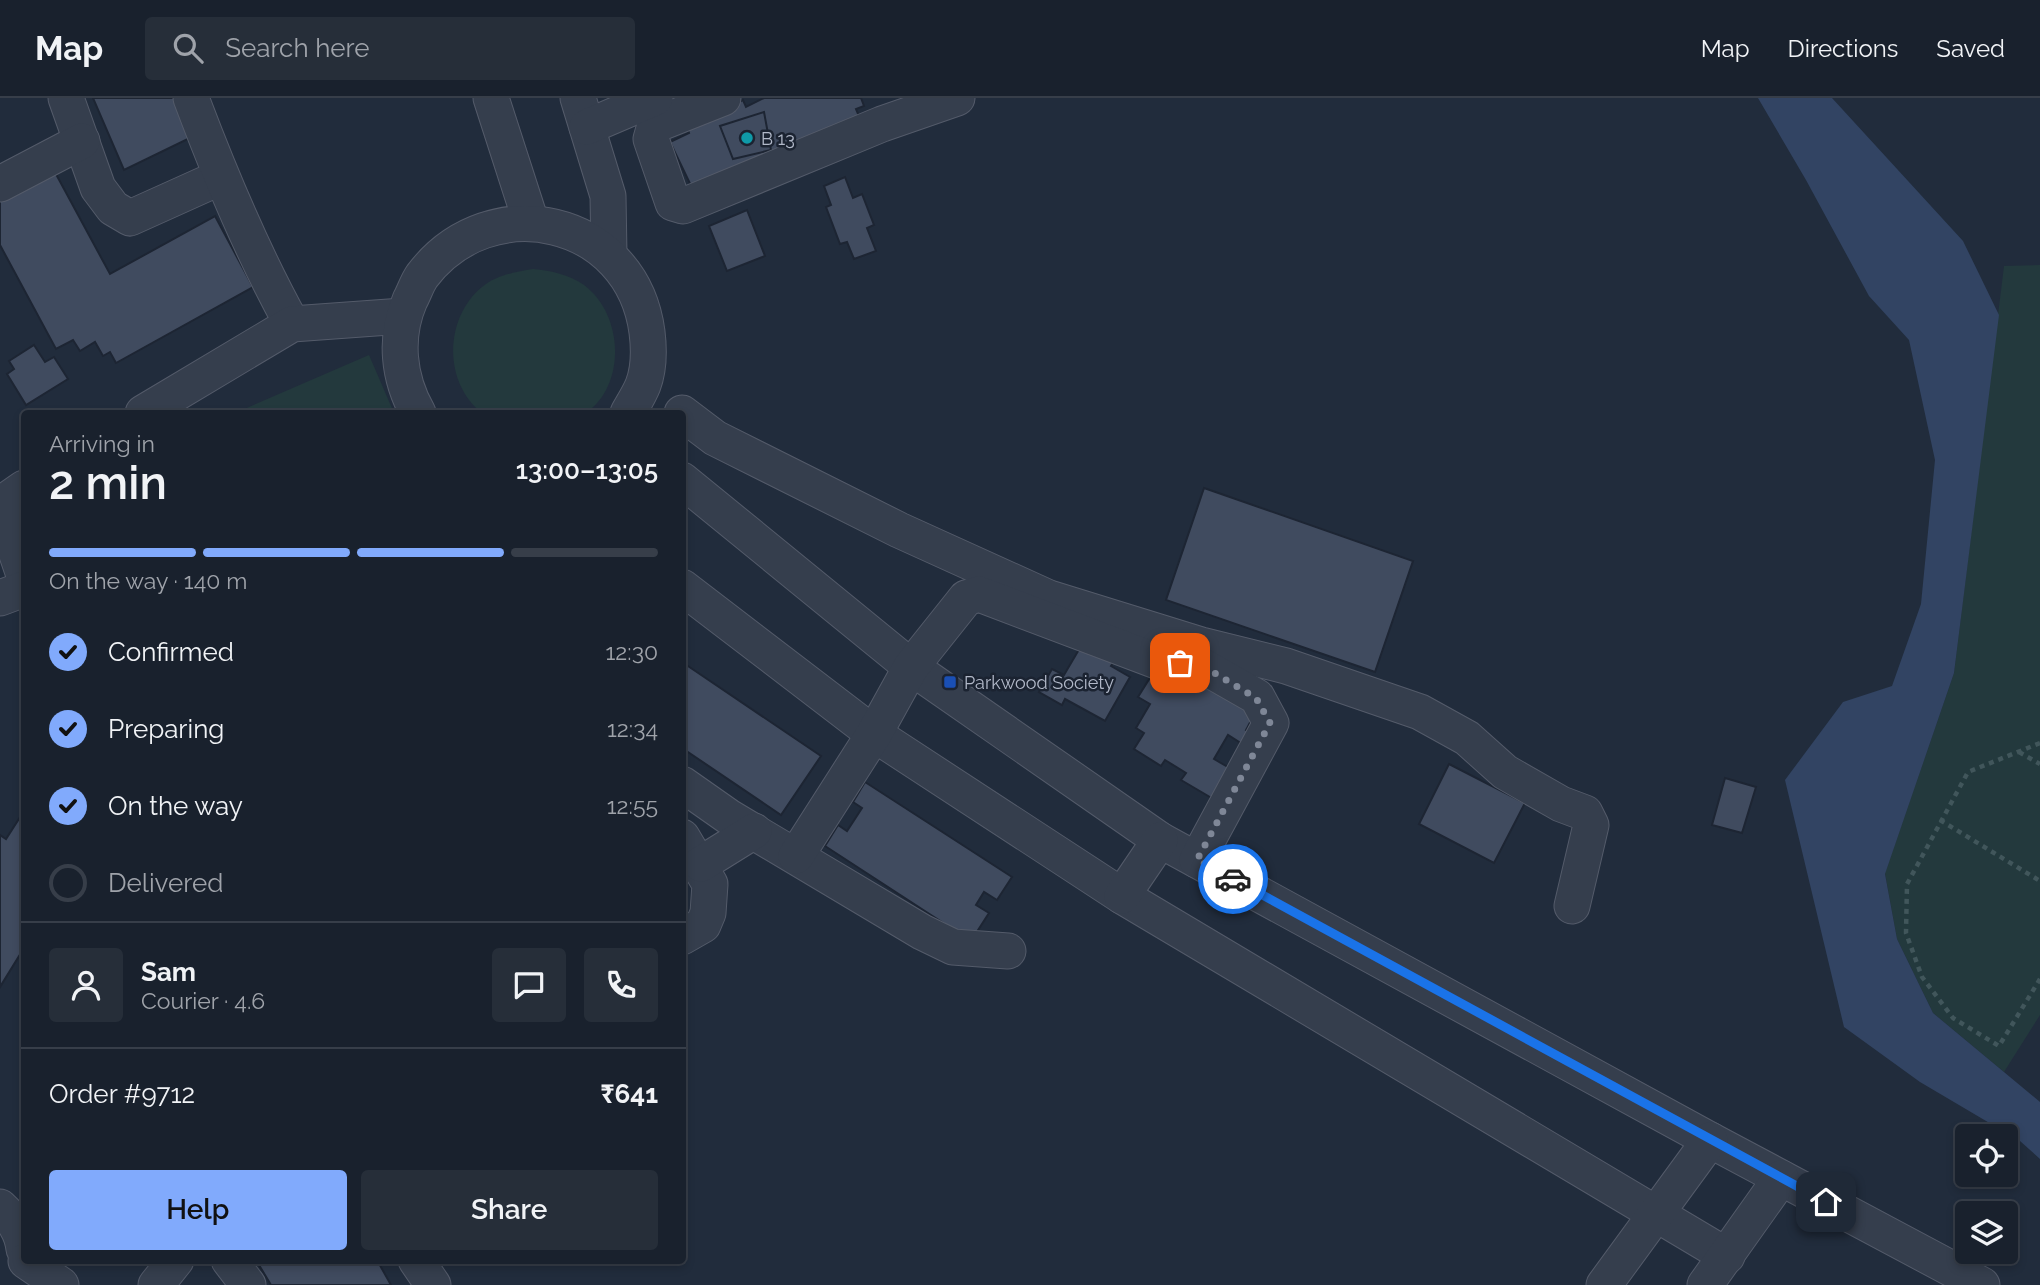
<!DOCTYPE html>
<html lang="en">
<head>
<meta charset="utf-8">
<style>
	body { margin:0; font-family:Raleway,sans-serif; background:#262e39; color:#f1f3f6; height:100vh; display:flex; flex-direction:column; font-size:26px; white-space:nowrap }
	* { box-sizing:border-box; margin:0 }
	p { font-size:23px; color:#9fa3aa }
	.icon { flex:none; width:38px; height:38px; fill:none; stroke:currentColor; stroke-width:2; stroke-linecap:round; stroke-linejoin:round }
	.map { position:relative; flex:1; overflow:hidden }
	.sheet { position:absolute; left:21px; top:312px; width:665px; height:854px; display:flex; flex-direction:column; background:#19212d; border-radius:7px; box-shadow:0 4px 10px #0003,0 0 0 2px #373e49 }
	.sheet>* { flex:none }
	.fabs { position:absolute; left:1955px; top:1026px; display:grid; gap:14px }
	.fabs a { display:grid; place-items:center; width:63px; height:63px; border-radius:7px; background:#19212d; box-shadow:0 4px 10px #0003,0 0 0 2px #373e49; font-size:35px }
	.pin { position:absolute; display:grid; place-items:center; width:60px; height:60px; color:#fff; margin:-30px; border-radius:14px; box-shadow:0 4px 10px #0006 }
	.courier { position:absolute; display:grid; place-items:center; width:70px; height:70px; margin:-35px; border:5px solid #1a73e8; border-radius:50%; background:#fff; color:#222; box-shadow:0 2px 9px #0007 }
	.summary em { font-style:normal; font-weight:600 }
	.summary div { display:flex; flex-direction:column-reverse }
	.summary { display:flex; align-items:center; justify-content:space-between; height:119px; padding:0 28px }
	h1 { font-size:46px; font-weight:600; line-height:52px }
	.bar { display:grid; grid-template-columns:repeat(4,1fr); gap:10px 7px; align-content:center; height:84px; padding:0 28px }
	.bar i { height:9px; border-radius:5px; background:#373e49 }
	.bar .selected { background:#81aafc }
	.bar p { grid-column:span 4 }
	.line { display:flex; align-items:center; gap:18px; padding:0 28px; border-top:2px solid #373e49 }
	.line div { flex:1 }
	.round { display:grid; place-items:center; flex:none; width:74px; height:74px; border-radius:7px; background:#262e39 }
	ol { padding:0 28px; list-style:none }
	li { display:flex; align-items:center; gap:21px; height:77px }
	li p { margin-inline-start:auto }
	li .icon { padding:7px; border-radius:50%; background:#81aafc; color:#111; stroke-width:4 }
	li:last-child { color:#9fa3aa }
	li i { width:38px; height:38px; border:4px solid #373e49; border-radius:50% }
	.action { display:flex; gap:14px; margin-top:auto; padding:14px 28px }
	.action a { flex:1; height:80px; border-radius:7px; background:#81aafc; color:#111; font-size:28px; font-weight:600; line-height:80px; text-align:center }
	.action a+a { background:#262e39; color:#f1f3f6 }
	header { display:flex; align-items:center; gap:42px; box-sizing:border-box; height:98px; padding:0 35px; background:#19212d; border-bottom:2px solid #373e49 }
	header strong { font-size:33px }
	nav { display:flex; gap:38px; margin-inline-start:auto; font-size:24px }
	.search { width:490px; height:63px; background:#262e39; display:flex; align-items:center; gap:18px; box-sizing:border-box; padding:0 24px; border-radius:7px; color:#9fa3aa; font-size:26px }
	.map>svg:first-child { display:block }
</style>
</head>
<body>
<header>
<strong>Map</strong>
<div class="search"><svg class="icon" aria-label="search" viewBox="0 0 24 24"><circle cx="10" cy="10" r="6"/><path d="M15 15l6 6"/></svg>Search here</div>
<nav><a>Map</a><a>Directions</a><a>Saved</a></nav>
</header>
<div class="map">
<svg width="2040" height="1187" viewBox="0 0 2040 1187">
	<rect width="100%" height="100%" fill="#212c3c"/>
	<g fill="#23393d">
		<path d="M2040,167V917L2004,974L1933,915L1897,841L1885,775L1954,575L2004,168Z"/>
		<path d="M533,171C552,173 568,176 584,187C623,216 627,286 586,315H482C443,285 444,220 482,189C497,177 515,174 533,171Z"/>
		<path d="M369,257L394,315H235Z"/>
	</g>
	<path fill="#324463" d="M1758,0H1832L1963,143L1999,217L1954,575L1885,776L1897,841L1933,915L2040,1004V1061L2020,1043L1920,984L1844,929L1785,682L1843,604L1892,588L1921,506L1935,362L1909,242L1869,198L1806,82Z"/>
	<g fill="#404b5f" stroke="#1d2533" stroke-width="2">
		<path d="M93,0H178L194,38L124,72Z"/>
		<path d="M764,0H861L864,8L856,11L859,18L695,96L670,44L689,35L687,29L743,2L746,9Z"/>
		<path d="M764,14L771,52L733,61L720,28Z"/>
		<path d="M50,65L110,176L215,118L253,189L116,265L110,254L103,258L95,244L80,253L73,242L56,251L0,147V93Z"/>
		<path d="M845,79L853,100L862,96L874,127L867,130L876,153L854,161L847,144L840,146L826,109L831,107L824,88Z"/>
		<path d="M747,112L765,158L727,173L709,128Z"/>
		<path d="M34,247L45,264L54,259L68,281L26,307L7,276L14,271L9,263Z"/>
		<path d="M1204,390L1413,463L1375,574L1166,502Z"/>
		<path d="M1084,543L1115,562L1111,568L1130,579L1105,623L1065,601L1062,607L1039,594L1052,571L1064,577Z"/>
		<path d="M682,564L821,658L781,717L682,650Z"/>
		<path d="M1180,566L1254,617L1246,632L1255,637L1247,649L1228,637L1214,661L1233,672L1215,702L1181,682L1186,675L1165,662L1161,668L1134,651L1144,635L1136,630L1150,606L1138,599L1153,575L1168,585Z"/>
		<path d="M1449,666L1525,705L1494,765L1419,726Z"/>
		<path d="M1725,680L1756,689L1742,735L1712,727Z"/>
		<path d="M865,684L1012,779L997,802L984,794L976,807L989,815L971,843L825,748L838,727L847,733L862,710L853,704Z"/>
		<path d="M24,713V850L0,889V737L6,741Z"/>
		<path d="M256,1162H377L391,1187H271Z"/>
	</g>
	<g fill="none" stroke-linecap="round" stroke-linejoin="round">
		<g stroke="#545b6a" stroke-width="37">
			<g id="street">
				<path d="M66,0L98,90L113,110L130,120L221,79"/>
				<path d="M191,0C220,77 252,154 292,226"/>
				<path d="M491,0L531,124"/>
				<path d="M578,0L608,98L609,157"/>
				<path d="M723,0L655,27L651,41L673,105L683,108L882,26L957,0"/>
				<path d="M587,29L655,0"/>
				<path d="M0,86L82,43"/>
				<path d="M143,315L292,226L403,218"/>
				<path d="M418,315C398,280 394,239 410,202C414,195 417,185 422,178C490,88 632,119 647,234C649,250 649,271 643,287C639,297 633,306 628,315"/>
				<path d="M682,315L715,340L899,432L1049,500L1201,547L1286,568L1420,614L1467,640L1505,674L1561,706L1585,715L1591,727L1572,808"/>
				<path d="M682,382L911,569L1160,742L1710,1042L1982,1187"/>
				<path d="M24,390L0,407L24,477"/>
				<path d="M682,489L874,636L1122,798L1727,1158"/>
				<path d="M0,500L24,491"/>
				<path d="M682,686L729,719L922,834L953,849L1008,853"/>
				<path d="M682,739L710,786L708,815L703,827L682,839"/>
				<path d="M796,758L874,636L911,569L966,500L979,496L1159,564L1201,567L1257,599L1271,625L1197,762"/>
				<path d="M701,766L754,733"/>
				<path d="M1122,798L1160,742"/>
				<path d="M0,1109C13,1121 22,1133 24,1151"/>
				<path d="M229,1162L248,1187"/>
				<path d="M416,1162L433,1187"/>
				<path d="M26,1163L61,1187"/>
				<path d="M156,1187L176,1162"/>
				<path d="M1604,1187L1710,1042"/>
				<path d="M1705,1187L1781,1080"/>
			</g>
		</g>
		<g stroke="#41565b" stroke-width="4.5" stroke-dasharray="5 5" stroke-linecap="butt">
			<path d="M2040,645L1968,674L1907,786L1906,835L1922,879L1953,920L1999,948L2040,881"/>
			<path d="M2019,654L2040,666"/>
			<path d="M1940,722L2040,783"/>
		</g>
		<use href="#street" stroke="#353e4d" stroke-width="35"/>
	</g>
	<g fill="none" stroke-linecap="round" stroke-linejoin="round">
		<path stroke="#7f8797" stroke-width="7" stroke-dasharray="0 12.6" d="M1180,565L1201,567L1256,600L1270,625L1197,762L1233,781"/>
		<path stroke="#1a73e8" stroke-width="9" d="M1233,781L1826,1104"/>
	</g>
	<circle fill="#0f9aa8" stroke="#1b2331" stroke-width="2.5" cx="747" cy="40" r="7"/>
	<rect fill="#1a4fb4" stroke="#1b2331" stroke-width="2.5" x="943" y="577" width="14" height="14" rx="3.5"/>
	<g text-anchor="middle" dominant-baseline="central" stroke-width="5" stroke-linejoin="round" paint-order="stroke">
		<g font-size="18" fill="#b1b8c8" stroke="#1b2331" text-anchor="start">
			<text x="761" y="40">B 13</text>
			<text x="964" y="584">Parkwood Society</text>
		</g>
	</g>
</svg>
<div class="fabs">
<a><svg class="icon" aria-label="locate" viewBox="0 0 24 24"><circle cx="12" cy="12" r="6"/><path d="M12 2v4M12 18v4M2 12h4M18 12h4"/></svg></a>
<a><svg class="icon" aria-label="layers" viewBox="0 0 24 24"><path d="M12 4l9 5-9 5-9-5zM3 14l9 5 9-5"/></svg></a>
</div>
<div class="pin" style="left:1180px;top:565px;background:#ea580c"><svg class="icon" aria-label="bag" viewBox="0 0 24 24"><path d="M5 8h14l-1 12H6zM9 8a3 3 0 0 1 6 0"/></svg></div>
<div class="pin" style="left:1826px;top:1104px;background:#1f2937"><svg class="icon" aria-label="home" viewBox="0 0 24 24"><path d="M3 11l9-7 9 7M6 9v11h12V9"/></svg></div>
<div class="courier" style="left:1233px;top:781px"><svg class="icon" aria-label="car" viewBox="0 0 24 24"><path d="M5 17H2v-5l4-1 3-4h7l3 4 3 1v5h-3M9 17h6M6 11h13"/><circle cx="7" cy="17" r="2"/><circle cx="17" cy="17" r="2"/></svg></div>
<section class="sheet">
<div class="summary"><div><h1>2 min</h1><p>Arriving in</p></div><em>13:00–13:05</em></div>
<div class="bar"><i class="selected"></i><i class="selected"></i><i class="selected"></i><i></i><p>On the way · 140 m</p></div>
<ol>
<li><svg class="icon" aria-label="check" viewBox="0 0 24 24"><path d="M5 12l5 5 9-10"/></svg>Confirmed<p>12:30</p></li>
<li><svg class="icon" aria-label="check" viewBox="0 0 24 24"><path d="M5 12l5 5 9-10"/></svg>Preparing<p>12:34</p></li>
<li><svg class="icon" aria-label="check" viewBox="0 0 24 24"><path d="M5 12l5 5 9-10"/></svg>On the way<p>12:55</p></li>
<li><i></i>Delivered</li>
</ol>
<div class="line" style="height:126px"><a class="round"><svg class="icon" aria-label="person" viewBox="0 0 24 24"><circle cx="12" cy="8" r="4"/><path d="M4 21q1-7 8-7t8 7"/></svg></a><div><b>Sam</b><p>Courier · 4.6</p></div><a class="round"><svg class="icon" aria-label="chat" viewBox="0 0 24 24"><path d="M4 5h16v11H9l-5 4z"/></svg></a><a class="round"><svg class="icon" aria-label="phone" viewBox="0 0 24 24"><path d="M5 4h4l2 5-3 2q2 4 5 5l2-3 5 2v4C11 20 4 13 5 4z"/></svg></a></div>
<div class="line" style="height:91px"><div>Order #9712</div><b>₹641</b></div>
<div class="action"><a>Help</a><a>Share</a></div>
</section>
</div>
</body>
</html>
